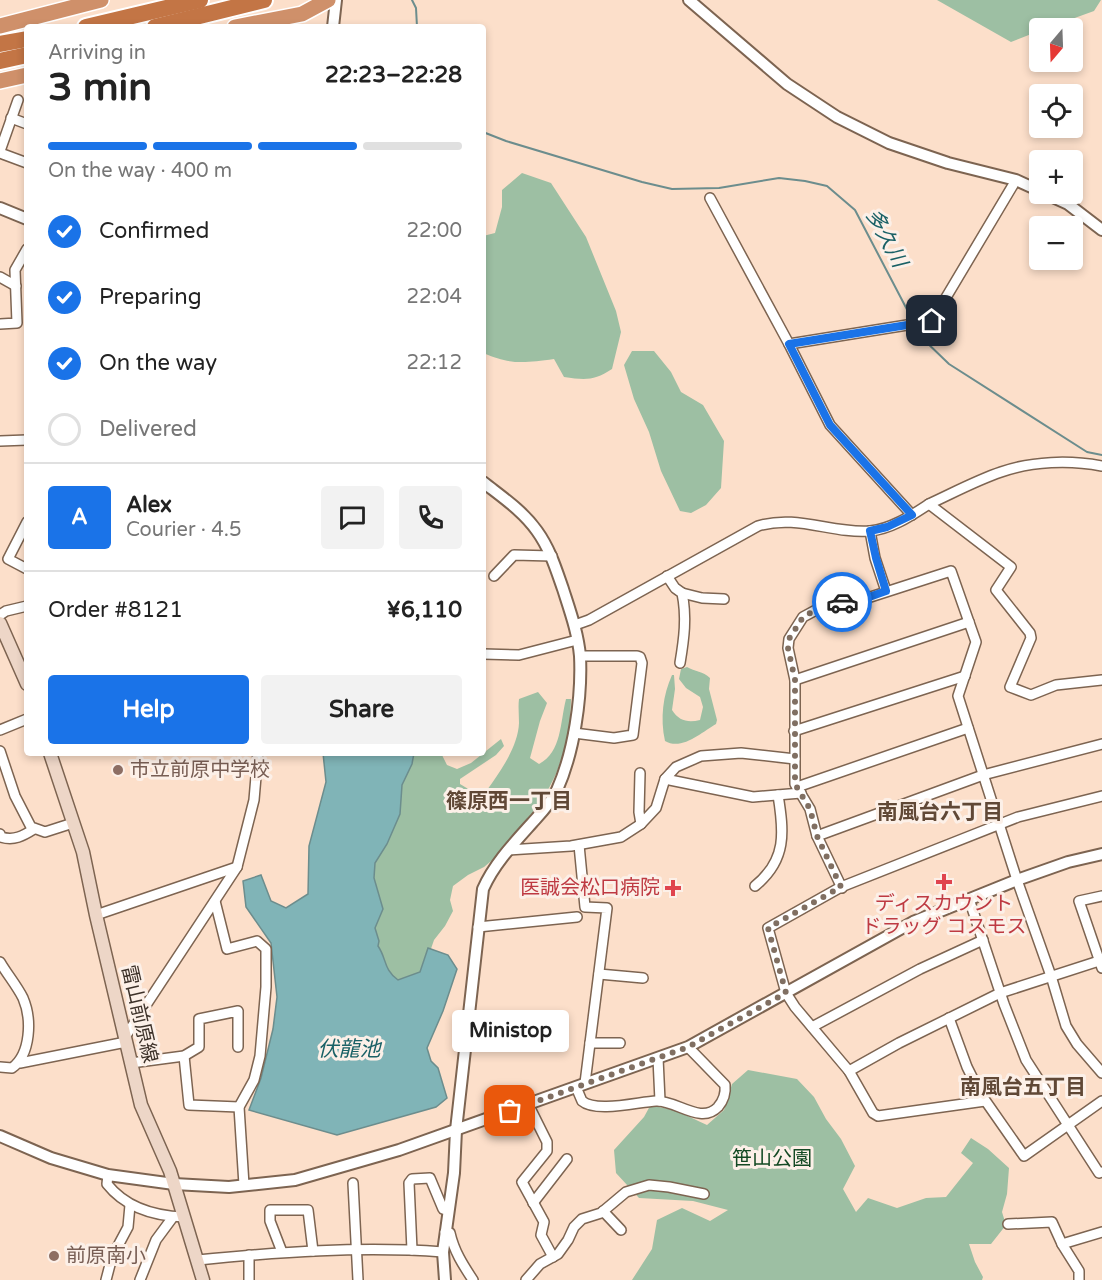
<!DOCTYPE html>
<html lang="en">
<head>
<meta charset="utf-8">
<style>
	body { margin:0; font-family:"Varela Round","Noto Sans JP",sans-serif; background:#f2f2f2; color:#222; height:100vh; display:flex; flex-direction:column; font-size:22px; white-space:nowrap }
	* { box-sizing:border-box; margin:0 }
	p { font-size:20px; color:#767676 }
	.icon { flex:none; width:33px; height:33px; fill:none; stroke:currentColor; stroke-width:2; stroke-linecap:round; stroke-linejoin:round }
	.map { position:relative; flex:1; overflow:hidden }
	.side { position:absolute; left:24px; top:24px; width:462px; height:732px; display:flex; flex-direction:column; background:#fff; border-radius:6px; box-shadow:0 3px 9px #0003 }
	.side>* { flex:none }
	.needle { width:39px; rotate:199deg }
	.buttons { position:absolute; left:1029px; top:18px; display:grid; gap:12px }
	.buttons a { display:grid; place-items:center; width:54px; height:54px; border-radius:6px; background:#fff; box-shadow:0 3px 9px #0003; font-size:30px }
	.pin { position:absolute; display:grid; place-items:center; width:51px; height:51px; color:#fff; margin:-26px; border-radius:12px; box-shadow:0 3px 9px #0006 }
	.courier { position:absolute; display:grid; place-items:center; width:60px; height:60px; margin:-30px; border:4px solid #1a73e8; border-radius:50%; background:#fff; color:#222; box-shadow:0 2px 8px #0007 }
	.bubble { position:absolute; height:42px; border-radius:6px; background:#fff; box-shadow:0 3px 9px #0003; font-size:20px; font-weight:700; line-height:42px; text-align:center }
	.summary em { font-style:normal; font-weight:700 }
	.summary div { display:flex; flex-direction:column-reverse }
	.summary { display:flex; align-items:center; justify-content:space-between; height:102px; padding:0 24px }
	h1 { font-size:39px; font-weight:700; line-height:45px }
	.bar { display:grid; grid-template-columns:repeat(4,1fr); gap:9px 6px; align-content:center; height:72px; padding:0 24px }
	.bar i { height:8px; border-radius:4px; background:#e0e0e0 }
	.bar .current { background:#1a73e8 }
	.bar p { grid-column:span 4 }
	.line { display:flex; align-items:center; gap:15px; padding:0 24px; border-top:2px solid #e0e0e0 }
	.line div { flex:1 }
	.round { display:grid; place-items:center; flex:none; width:63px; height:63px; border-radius:6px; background:#f2f2f2 }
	ol { padding:0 24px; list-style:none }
	li { display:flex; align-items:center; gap:18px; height:66px }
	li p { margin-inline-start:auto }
	li .icon { padding:6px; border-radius:50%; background:#1a73e8; color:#fff; stroke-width:4 }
	li:last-child { color:#767676 }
	li i { width:33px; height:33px; border:3px solid #e0e0e0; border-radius:50% }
	.button { display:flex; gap:12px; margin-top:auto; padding:12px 24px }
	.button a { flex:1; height:69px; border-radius:6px; background:#1a73e8; color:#fff; font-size:24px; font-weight:700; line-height:69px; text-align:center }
	.button a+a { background:#f2f2f2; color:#222 }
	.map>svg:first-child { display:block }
</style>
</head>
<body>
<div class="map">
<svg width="1102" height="1280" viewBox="0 0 1102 1280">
	<rect width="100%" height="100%" fill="#fcdfca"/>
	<g fill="#9dbfa3">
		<path d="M937,0H1101L1094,11L1047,28H1040L1039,31L1011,42Z"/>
		<path d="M522,173L551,183L586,237L616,311L621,332L612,369C594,381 585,380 564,377L554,359C524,363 511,365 483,353V236L495,233L502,207V190Z"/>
		<path d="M632,351H654L671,372L681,392L703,405L724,441L721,488L706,505L691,513L680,511L661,471L649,432L634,399L624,365Z"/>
		<path d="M687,667C695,672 703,671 710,678L709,689L717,720L716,724C702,732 682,751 665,741C660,718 663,695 672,675H674L675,689L672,710C679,721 688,723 700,720L703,707L700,697L686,688L679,679L681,669Z"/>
		<path d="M538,692L547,703L540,721L530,758L539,764C562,752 560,722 566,699H571L570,727L564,752L556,774L543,800L496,857L484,867L468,875L453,886L450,900L453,911L445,926L434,940L423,972L398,982L387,977L373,942L370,864L398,784L411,753H441L447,765L457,769L471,763L501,739L504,746L496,755L460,779V784L470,790H487C500,772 518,747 519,723C519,715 518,707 519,699Z"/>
		<path d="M748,1070L797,1079L814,1097L826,1119L841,1139L855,1166L843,1189L856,1212L868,1198L897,1208L926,1198L946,1197L973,1163L961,1153L971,1138L988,1149L1009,1168L1007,1194L1002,1212L1006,1225L991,1244H969L975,1262L983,1277L982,1280H632L652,1249L657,1220L682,1208L710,1221L728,1210L693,1201L639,1198L616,1173L614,1150L644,1117L650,1106C671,1107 688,1116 707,1125L724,1110L732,1084Z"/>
	</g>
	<path fill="#80b4b7" stroke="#6c8d8d" stroke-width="1.5" d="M323,753H414L412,764L402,785L400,814L387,844L375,863L374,878L383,909L375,928L379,941L378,946C387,959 383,969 398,980L420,972L428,948L448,955L457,969L443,1011L427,1048L431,1061L438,1068L447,1098L436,1107L337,1135L249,1110L261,1078L273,1029L277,997L271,943L246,907L243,881L261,875L271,901L286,908L308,894L309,846L326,782Z"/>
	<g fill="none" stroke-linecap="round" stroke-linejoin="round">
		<g stroke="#6c8d8d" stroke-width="2">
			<path d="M412,0L416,8L417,27"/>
			<path d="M483,132L506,141L642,182L672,189L719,188L779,178L805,181L827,186L855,210L913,321"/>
			<path d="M916,326L921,337L949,364L1087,452L1102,455"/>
		</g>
		<g stroke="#7d6451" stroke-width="12">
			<g id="minor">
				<path d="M11,118L27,124"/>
				<path d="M0,151L18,100"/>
				<path d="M0,153L27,163"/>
				<path d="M710,198L789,344L830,425L912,515"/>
				<path d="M0,277L16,286"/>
				<path d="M0,324L17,323L15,270L27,249"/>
				<path d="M789,344L932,321L1016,180"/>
				<path d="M0,441L27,440"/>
				<path d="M929,504C953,493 977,480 1001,472C1032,461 1070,460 1102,466"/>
				<path d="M27,522L8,559L27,569"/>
				<path d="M870,531L875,558L886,591"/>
				<path d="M494,576L514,555L552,556"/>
				<path d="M667,576L675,588L682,593C687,617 684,639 680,663"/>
				<path d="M682,593L702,598L724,599"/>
				<path d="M0,615L6,611L27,606"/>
				<path d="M575,625L589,620L758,526C797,514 832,534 870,531C892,529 912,515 929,504L1011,567L996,590L1030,633L1031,638L1010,687L1031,695L1056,685L1102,680"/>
				<path d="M483,654L519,655L577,640"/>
				<path d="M795,680L969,622"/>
				<path d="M0,730L27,719"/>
				<path d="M794,731L965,676"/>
				<path d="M574,733L614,738L633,735L642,663L640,657L637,656H580"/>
				<path d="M0,751L15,796L31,827L45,832L73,823"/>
				<path d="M640,773L639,812L641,824"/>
				<path d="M665,779L753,797L801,793"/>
				<path d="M797,787L968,728"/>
				<path d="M0,834L1,837C14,841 23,836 34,829"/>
				<path d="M817,836L983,775L1102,744"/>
				<path d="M579,845L585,907L607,908L585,1083"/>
				<path d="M508,850L571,846L621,837L641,824L656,808L665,779L676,767L701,756L741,753L795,759"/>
				<path d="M755,886C787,860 784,832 778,795"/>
				<path d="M842,888L817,836L810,809L795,784V680L788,648L789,639L803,617L829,603L855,602L951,571L976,642L958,696L1017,880L1051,976L1066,1026L1077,1044L1102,1073"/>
				<path d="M1102,896L1079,901L1102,968"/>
				<path d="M969,899L1004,1004L1026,1060L1099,1173L1102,1172"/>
				<path d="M215,901L227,949L257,941L266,949V987L260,1056L254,1080L239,1107L244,1185"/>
				<path d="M96,915L237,867"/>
				<path d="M478,927L577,917"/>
				<path d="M0,962C7,974 17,986 23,998C32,1019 31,1054 12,1068L0,1067"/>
				<path d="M599,974L643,978"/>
				<path d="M949,1018L967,1067L980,1093L1024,1156L1102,1101"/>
				<path d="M812,1027L920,969L983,940"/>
				<path d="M125,1037L237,867L254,800L258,753"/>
				<path d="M590,1043H620"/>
				<path d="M184,1056L189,1105L239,1107"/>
				<path d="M658,1058L660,1101"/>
				<path d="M20,1063L126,1042"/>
				<path d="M131,1063L184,1056L199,1047V1019L238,1011V1047"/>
				<path d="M849,1071L899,1043L1000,993L1102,960"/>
				<path d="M576,1087L582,1101C596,1113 638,1102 656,1101C676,1100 701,1125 718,1107C724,1100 726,1094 725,1085L688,1047"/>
				<path d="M985,1101L878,1116L873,1113L849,1071L795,1007L786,993L768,928L841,887L1018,817L1102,796"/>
				<path d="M528,1104L547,1142V1151L522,1182L544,1222L541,1235L553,1257"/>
				<path d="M108,1175L107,1184C126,1208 154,1216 184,1217"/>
				<path d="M353,1183L358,1280"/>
				<path d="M533,1203L567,1159"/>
				<path d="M603,1211L621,1230"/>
				<path d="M1008,1224L1052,1222L1062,1244"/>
				<path d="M445,1232L450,1233C454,1251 463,1265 473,1280"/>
				<path d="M412,1250L409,1183L412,1179L430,1178L443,1209L448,1210"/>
				<path d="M282,1252L270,1221V1210H308L313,1251"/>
				<path d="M249,1255V1280"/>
				<path d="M198,1260C279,1252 361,1246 443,1252"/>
				<path d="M106,1280L112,1257L128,1227L130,1205"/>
				<path d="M140,1280L156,1240L173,1217"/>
				<path d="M526,1280L540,1264L558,1254L568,1240L574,1227L582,1219L601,1213L626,1192L649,1185L669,1187L704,1194"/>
				<path d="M1079,1280V1271L1062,1244L1102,1232"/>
			</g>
		</g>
		<g stroke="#7d6451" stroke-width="14">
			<g id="tertiary">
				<path d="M689,0L787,84L837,117L889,143L948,163L1016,180L1040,191"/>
				<path d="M333,27L336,0"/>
				<path d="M1046,194L1068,204L1102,230"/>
				<path d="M0,208L27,219"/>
				<path d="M0,1136L51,1158L108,1175L174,1184L229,1187L295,1180L399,1150L688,1047L913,922L1017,880L1068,862L1102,854"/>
				<path d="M445,1280L443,1252L454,1173L456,1130L483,889C494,864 514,843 532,823C541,813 551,803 557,790C574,752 582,698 580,656C578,633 570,611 563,589C556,569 550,549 537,531C523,511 502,497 483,482"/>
			</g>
		</g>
		<g stroke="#7d6451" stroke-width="15">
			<g id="secondary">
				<path d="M0,623L27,684"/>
				<path d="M50,753L83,852L96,915L141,1105L170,1171L203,1280"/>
			</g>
		</g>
		<g stroke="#fff" stroke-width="18">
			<g id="trunk">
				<path d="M0,26L101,0"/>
				<path d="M235,27L302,14L328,0"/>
				<path d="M0,81L27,75"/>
			</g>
		</g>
		<g stroke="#fff" stroke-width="20">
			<g id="motorway">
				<path d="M86,27L200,0"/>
				<path d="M155,27L264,0"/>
				<path d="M0,44L27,39"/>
				<path d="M0,61L27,55"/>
			</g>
		</g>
		<use href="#minor" stroke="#fff" stroke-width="9"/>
		<use href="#tertiary" stroke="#fff" stroke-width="10"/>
		<use href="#secondary" stroke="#edd6c7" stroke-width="12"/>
		<use href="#trunk" stroke="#cf906a" stroke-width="15"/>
		<use href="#motorway" stroke="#c37545" stroke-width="16"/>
	</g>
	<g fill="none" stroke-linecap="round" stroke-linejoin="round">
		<path stroke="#806f62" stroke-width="6" stroke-dasharray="0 10.8" d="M510,1111L688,1047L786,993L768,928L841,887L817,836L810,809L795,784V680L788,648L789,639L803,617L829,603L842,602"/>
		<path stroke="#1a73e8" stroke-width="8" d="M842,602H855L886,591L876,558L870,531L887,527L912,515L830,425L789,344L932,321"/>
	</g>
	<g fill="#8d6e63" stroke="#fcf0e8" stroke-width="2">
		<circle cx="118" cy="770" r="6"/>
		<circle cx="54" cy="1256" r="6"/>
	</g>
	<g fill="#e0444e" stroke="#fcf0e8" stroke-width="2">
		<path d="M941 873h6v6h6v6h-6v6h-6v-6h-6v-6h6z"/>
		<path d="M670 879h6v6h6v6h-6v6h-6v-6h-6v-6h6z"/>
	</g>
	<g text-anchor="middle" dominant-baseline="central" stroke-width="6" stroke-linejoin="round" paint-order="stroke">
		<g font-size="20" fill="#785e54" stroke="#fcf0e8" text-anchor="start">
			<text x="130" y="770">市立前原中学校</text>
			<text x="66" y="1256">前原南小</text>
		</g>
		<g font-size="20" fill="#be3a42" stroke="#fcf0e8" text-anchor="end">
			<text x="660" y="888">医誠会松口病院</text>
			<text x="944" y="904" text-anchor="middle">ディスカウント<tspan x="944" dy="23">ドラッグ コスモス</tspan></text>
		</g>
		<g font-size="20" fill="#3d322a" stroke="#fcf0e8">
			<text transform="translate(139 1014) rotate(77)">雷山前原線</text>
		</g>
		<g font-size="20" fill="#134923" stroke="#fcf0e8">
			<text x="772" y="1159">笹山公園</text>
		</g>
		<g font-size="21" font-style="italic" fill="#1a6166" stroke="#fcf0e8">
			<text transform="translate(886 238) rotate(62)">多久川</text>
			<text x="349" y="1049">伏龍池</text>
		</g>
		<g font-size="21" font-weight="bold" fill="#604836" stroke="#fcf0e8">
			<text x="509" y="801">篠原西一丁目</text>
			<text x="940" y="812">南風台六丁目</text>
			<text x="1023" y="1087">南風台五丁目</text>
		</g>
	</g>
</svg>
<div class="buttons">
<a><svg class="needle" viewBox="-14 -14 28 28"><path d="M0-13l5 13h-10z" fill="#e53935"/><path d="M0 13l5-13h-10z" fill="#767676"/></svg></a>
<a><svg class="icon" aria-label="locate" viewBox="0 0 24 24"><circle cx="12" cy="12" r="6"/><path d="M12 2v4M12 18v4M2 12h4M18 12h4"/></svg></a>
<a>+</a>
<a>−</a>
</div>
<div class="pin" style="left:510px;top:1111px;background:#ea580c"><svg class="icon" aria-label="bag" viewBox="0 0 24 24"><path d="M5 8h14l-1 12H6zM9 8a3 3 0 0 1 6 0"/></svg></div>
<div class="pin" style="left:932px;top:321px;background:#1f2937"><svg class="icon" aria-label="home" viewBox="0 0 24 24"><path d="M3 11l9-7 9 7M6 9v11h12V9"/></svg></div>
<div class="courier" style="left:842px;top:602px"><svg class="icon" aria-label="car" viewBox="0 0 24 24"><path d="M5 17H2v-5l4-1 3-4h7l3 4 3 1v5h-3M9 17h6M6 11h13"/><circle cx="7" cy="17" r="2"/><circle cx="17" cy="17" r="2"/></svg></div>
<div class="bubble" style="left:452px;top:1010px;width:117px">Ministop</div>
<section class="side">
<div class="summary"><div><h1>3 min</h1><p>Arriving in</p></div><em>22:23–22:28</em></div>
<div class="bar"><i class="current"></i><i class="current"></i><i class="current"></i><i></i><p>On the way · 400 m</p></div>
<ol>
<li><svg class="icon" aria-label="check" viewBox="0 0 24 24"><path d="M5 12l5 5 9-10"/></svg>Confirmed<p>22:00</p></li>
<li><svg class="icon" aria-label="check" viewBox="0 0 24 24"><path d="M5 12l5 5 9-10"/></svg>Preparing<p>22:04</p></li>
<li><svg class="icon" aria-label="check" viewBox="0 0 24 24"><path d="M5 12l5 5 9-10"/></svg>On the way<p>22:12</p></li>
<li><i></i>Delivered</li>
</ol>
<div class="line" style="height:108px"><b class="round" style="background:#1a73e8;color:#fff">A</b><div><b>Alex</b><p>Courier · 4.5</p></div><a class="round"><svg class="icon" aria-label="chat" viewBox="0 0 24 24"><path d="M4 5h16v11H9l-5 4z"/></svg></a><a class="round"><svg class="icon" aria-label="phone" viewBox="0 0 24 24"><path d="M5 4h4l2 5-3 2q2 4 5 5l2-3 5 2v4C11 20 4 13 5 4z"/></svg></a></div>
<div class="line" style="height:78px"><div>Order #8121</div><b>¥6,110</b></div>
<div class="button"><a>Help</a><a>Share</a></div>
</section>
</div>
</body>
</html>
